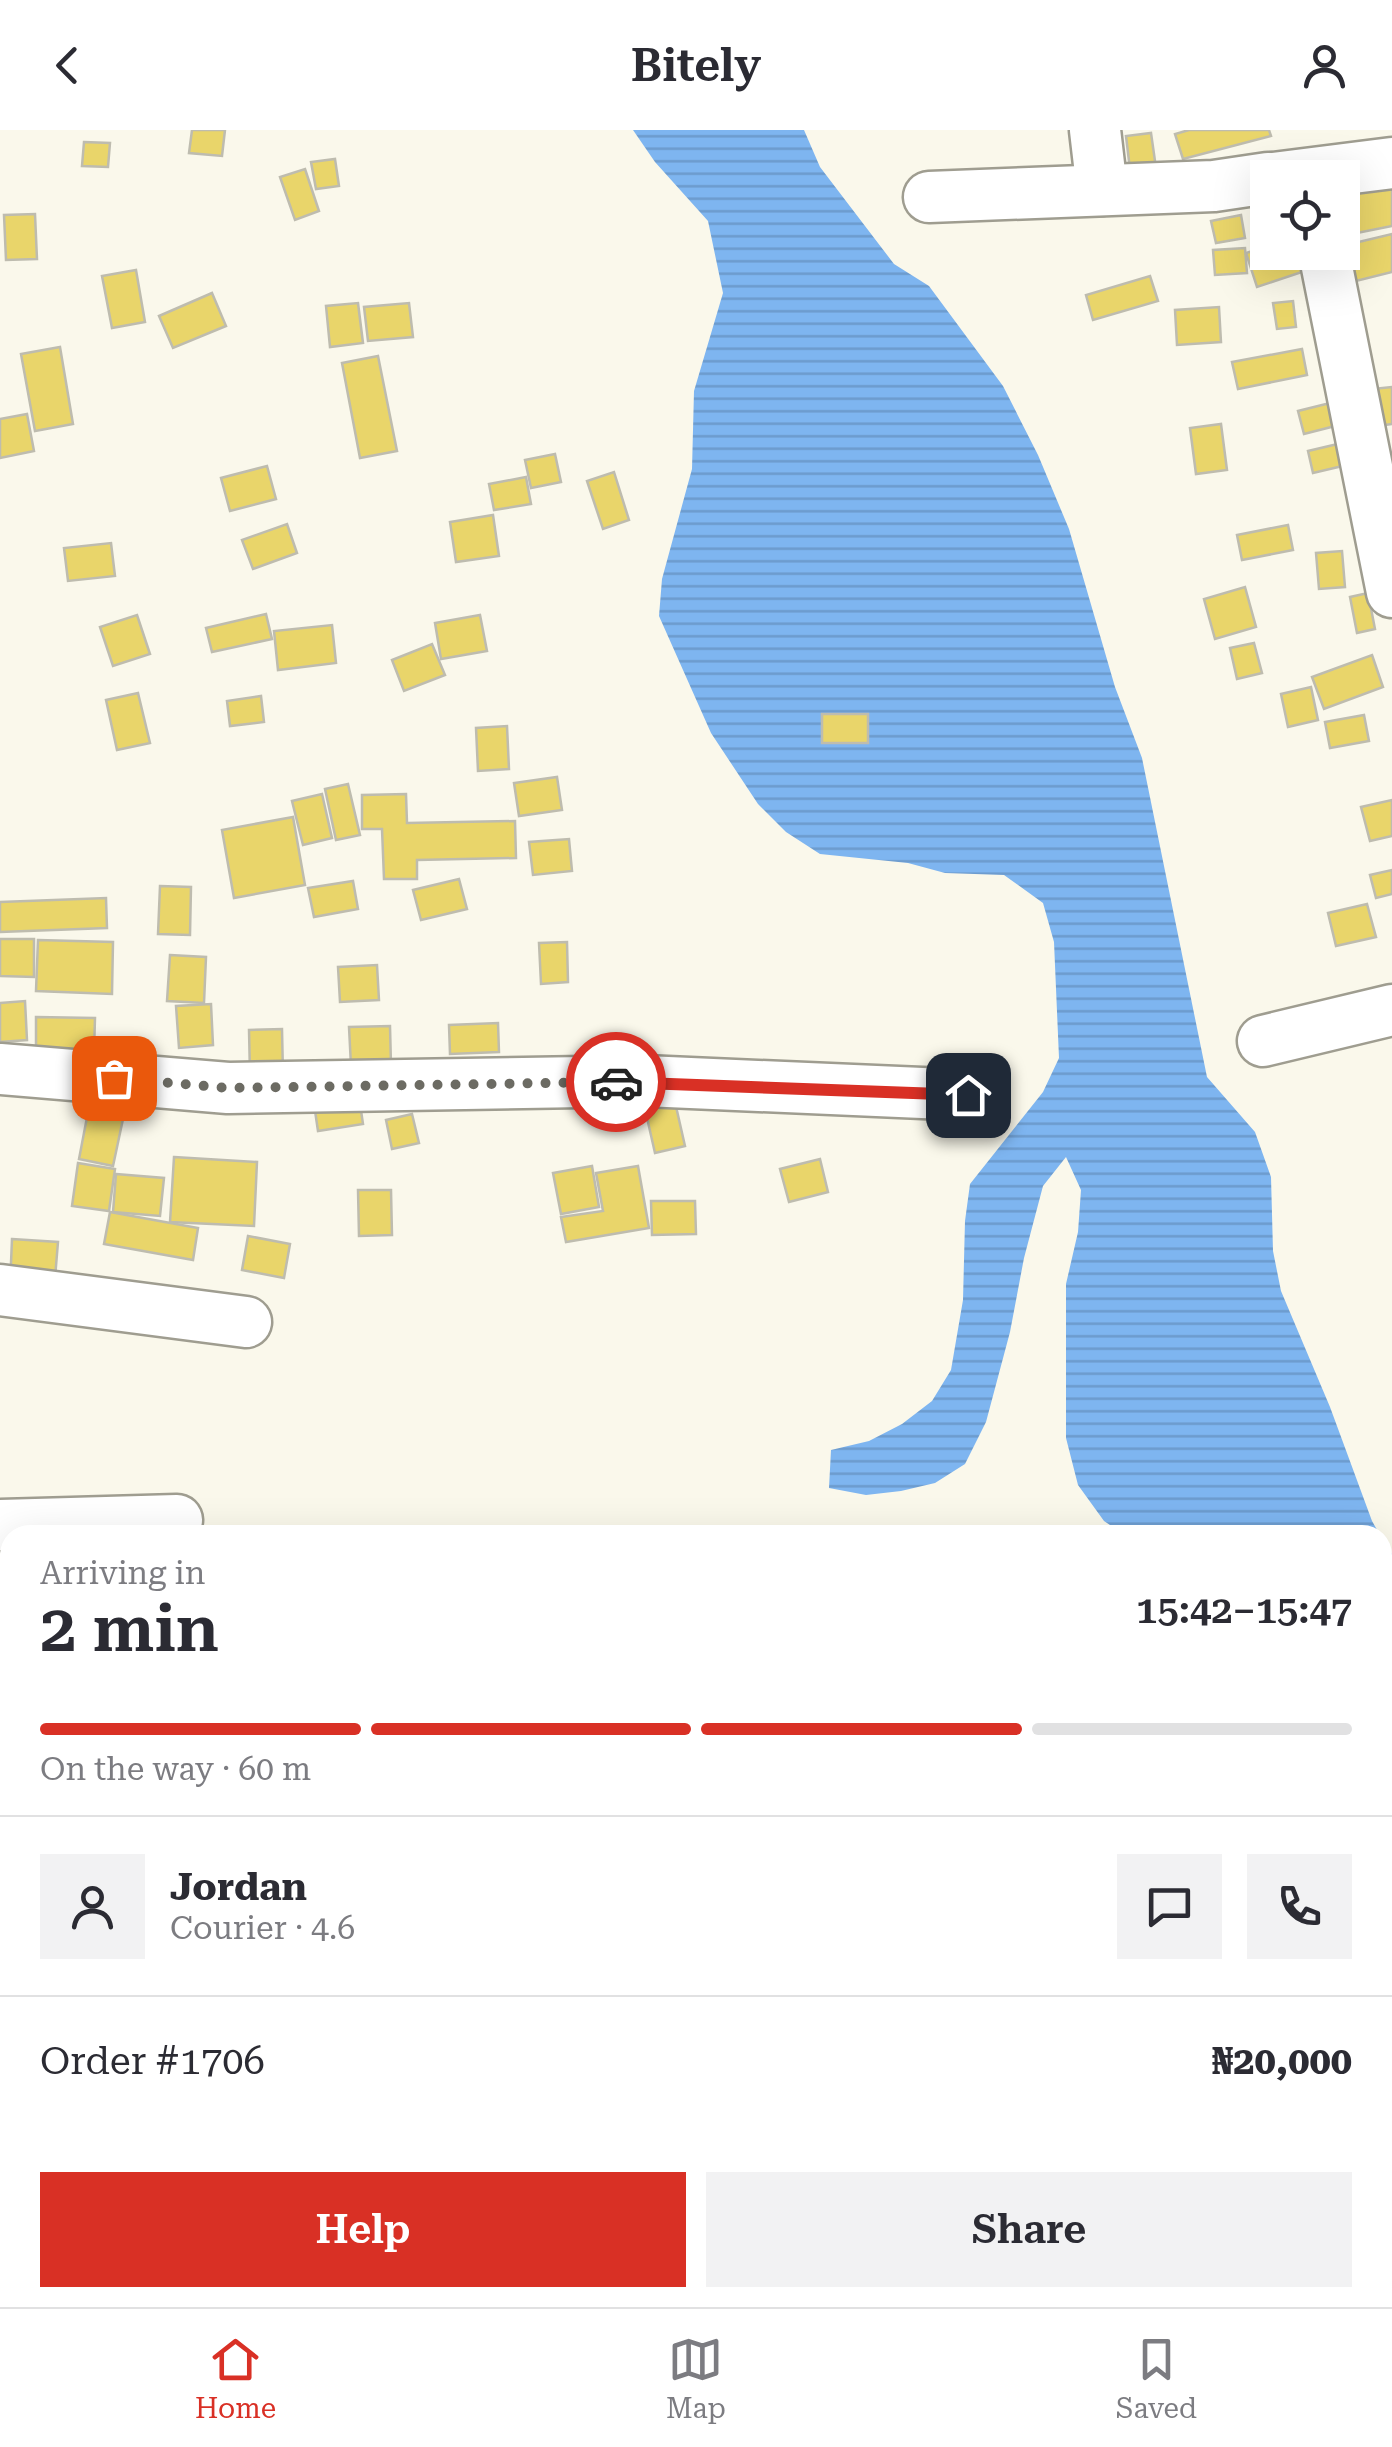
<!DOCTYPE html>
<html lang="en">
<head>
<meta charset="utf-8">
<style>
	body { margin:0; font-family:"Roboto Serif",serif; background:#f2f2f3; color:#2b2b33; height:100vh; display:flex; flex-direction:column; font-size:38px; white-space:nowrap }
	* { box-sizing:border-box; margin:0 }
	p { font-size:32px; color:#7c7c81 }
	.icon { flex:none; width:55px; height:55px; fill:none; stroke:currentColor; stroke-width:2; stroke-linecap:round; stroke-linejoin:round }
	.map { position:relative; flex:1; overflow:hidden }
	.sheet { position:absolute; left:0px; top:1395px; width:1392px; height:782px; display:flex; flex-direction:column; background:#fff; border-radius:30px 30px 0 0; box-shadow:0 10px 40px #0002 }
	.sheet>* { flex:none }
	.buttons { position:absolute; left:1250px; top:30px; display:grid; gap:20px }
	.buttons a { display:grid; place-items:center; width:110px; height:110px; border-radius:0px; background:#fff; box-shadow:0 10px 40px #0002; font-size:50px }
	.pin { position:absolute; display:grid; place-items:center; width:85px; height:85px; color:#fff; margin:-42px; border-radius:20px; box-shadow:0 5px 15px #0006 }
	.courier { position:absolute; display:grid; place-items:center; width:100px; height:100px; margin:-50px; border:8px solid #d93025; border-radius:50%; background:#fff; color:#222; box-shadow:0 2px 12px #0007 }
	.headline em { font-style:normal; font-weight:600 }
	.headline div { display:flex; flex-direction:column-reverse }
	.headline { display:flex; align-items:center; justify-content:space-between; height:170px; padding:0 40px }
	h1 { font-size:65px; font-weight:600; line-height:75px }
	.bar { display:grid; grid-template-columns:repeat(4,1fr); gap:15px 10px; align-content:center; height:120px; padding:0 40px }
	.bar i { height:12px; border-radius:8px; background:#e1e1e2 }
	.bar .on { background:#d93025 }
	.bar p { grid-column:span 4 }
	.line { display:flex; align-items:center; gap:25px; padding:0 40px; border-top:2px solid #e1e1e2 }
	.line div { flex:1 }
	.round { display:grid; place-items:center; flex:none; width:105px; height:105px; border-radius:0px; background:#f2f2f3 }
	.primary-button { display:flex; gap:20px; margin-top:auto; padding:20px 40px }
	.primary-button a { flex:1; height:115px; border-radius:0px; background:#d93025; color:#fff; font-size:40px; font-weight:600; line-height:115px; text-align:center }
	.primary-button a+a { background:#f2f2f3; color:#2b2b33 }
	header { display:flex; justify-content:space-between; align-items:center; height:130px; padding:0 40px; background:#fff; font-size:45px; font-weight:600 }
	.dock { display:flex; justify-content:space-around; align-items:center; height:140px; border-top:2px solid #e1e1e2; background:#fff; font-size:28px; color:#7c7c81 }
	.dock a { display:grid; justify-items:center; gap:5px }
	.dock .on { color:#d93025 }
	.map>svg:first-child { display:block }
</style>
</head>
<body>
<header><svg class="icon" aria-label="back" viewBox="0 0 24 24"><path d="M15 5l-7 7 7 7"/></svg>Bitely<svg class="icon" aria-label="person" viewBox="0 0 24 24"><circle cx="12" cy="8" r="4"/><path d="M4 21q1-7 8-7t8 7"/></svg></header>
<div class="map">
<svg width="1392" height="2177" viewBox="0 0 1392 2177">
	<defs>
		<pattern id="water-rules" width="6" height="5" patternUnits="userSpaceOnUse" patternTransform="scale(2.5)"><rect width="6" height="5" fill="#7eb5f0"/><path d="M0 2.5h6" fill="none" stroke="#6c9bcd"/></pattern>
	</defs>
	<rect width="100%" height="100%" fill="#faf8eb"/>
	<g fill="url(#water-rules)">
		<path d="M633,0H804L820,37L894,134L929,156L1003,256L1038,325L1069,399L1115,557L1142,628L1207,947L1255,1002L1271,1047L1273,1121L1281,1161L1330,1277L1372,1391L1380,1405H1125L1104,1391L1078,1355L1066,1308V1154L1078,1102L1081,1060L1066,1027L1043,1056L1024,1128L1010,1202L986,1292L965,1334L935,1353L901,1361L866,1365L829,1358L831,1320L869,1311L902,1294L932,1271L951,1240L963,1170L965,1091L970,1054L1043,962L1059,928L1054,812L1043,773L1004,745L945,743L908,733L820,724L786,702L758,674L711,603L659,486L662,449L692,339L694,261L723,163L708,91L655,32Z"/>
		<path d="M1382,1409L1392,1424V2153L1382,2145Z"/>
	</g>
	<g fill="#e9d56a" stroke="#bebcaf" stroke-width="2.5">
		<path d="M192,0H225L222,26L189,23Z"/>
		<path d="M1189,0H1269L1271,6L1183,29L1175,4Z"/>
		<path d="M1151,3L1157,45L1131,48L1126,6Z"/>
		<path d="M84,12L110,13L108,37L82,36Z"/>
		<path d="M335,29L339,56L316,59L311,32Z"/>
		<path d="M305,39L319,81L295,90L280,47Z"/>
		<path d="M1392,55V96L1342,106V65Z"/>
		<path d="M35,84L37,129L6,130L4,85Z"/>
		<path d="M1241,85L1245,108L1216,113L1211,91Z"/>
		<path d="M1392,104V142L1348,153L1342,116Z"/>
		<path d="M1268,116V122H1295L1302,142L1257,157L1246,123Z"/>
		<path d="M1245,118L1247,143L1215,145L1213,120Z"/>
		<path d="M136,140L145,192L112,198L102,146Z"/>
		<path d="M1150,146L1158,171L1093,190L1086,165Z"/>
		<path d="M212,163L226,196L173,218L159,186Z"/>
		<path d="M1293,171L1296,197L1277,199L1273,173Z"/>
		<path d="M358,173L363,213L330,217L326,176Z"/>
		<path d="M409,173L413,207L368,211L364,177Z"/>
		<path d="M1219,177L1221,212L1177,215L1175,180Z"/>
		<path d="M60,217L73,294L35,301L21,224Z"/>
		<path d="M1302,219L1307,245L1238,259L1232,232Z"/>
		<path d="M378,226L397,321L360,328L342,233Z"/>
		<path d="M1392,257V294L1377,296L1372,259Z"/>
		<path d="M1334,272L1339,295L1304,304L1298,281Z"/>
		<path d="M27,284L34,321L0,328V289Z"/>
		<path d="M1221,294L1227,340L1196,344L1190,298Z"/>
		<path d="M1346,312L1351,334L1313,343L1308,321Z"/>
		<path d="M555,324L561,352L531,358L525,330Z"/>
		<path d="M267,336L276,369L230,381L221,348Z"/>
		<path d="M614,342L629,390L603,399L587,351Z"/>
		<path d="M526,347L531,374L494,380L489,354Z"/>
		<path d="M493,385L499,426L456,432L450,392Z"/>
		<path d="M287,394L297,423L253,439L242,410Z"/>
		<path d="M1288,395L1293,420L1242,430L1237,405Z"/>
		<path d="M111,413L115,446L68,451L64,418Z"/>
		<path d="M1342,421L1345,457L1319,459L1316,423Z"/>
		<path d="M1245,457L1256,497L1215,509L1204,469Z"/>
		<path d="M1368,463L1375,499L1357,503L1350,467Z"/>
		<path d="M266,484L272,509L212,522L206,498Z"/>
		<path d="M137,485L150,524L113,536L100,497Z"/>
		<path d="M480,485L487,521L441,529L435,493Z"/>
		<path d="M332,495L336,533L278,540L274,501Z"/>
		<path d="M1254,513L1262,543L1237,549L1230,518Z"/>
		<path d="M432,514L445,545L404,561L392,530Z"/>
		<path d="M1372,525L1383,557L1324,579L1312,547Z"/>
		<path d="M1311,557L1318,590L1288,597L1281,564Z"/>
		<path d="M138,563L150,613L117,620L106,570Z"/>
		<path d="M261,566L264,592L230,596L227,571Z"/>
		<rect x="822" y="584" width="46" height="29"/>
		<path d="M1364,585L1369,611L1330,618L1325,592Z"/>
		<path d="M507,596L509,639L478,641L476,598Z"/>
		<path d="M557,647L562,680L519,686L514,653Z"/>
		<path d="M348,654L360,705L336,710L325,659Z"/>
		<path d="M322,664L332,708L303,715L292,671Z"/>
		<path d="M406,664L407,693L515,691L516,728L417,730V749H384L382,699H362V665Z"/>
		<path d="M1392,670V706L1370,711L1361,677Z"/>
		<path d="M293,687L305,755L234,768L222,700Z"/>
		<path d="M569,709L572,741L533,745L529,712Z"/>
		<path d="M1392,740V764L1376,768L1370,745Z"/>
		<path d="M459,749L467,779L421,790L413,760Z"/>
		<path d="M353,751L358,779L314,787L308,758Z"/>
		<path d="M160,756L191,757L190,805L158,804Z"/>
		<path d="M106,768L107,798L0,802V772Z"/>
		<path d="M1367,774L1376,807L1336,816L1328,783Z"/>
		<path d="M0,809H34V847L0,846Z"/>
		<path d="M38,810L113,812L112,864L36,861Z"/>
		<path d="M567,812L568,852L541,854L539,813Z"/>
		<path d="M170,825L206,827L204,873L167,871Z"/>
		<path d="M377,835L379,870L340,872L338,837Z"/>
		<path d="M25,871L27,910L0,912V873Z"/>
		<path d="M211,874L213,915L179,918L176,876Z"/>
		<path d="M36,887L95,888L94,922L36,920Z"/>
		<path d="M498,893L499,922L450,924L449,895Z"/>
		<path d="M390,896L391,935L351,936L349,897Z"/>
		<path d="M282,899L283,944L250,945L249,900Z"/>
		<path d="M359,967L363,994L318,1001L314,974Z"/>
		<path d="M675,972L685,1016L655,1023L645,979Z"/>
		<path d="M88,982L123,989L113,1036L79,1029Z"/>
		<path d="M412,984L419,1013L392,1019L386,990Z"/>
		<path d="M174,1027L257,1032L254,1096L170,1092Z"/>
		<path d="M820,1029L828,1062L789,1072L780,1039Z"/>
		<path d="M78,1033L115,1039L109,1081L72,1076Z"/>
		<path d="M592,1036L599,1077L561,1084L553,1043Z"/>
		<path d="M638,1036L649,1098L566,1112L561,1087L603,1081L596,1043Z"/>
		<path d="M116,1044L164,1048L160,1086L113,1082Z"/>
		<path d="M358,1060H391L392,1105L359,1106Z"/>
		<path d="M651,1071H695L696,1104L652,1105Z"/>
		<path d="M110,1082L198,1098L193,1130L104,1114Z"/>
		<path d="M248,1106L290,1114L284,1148L242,1140Z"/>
		<path d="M12,1109L58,1112L54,1160L10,1157Z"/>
	</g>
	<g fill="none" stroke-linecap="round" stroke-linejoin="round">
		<g stroke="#9f9d90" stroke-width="55">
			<g id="minor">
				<path d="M1095,0L1102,60"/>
				<path d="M1273,48L1392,33"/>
				<path d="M929,67L1214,56L1268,48"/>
				<path d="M1324,122L1392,462"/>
				<path d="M1263,911L1392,880"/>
				<path d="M0,939L228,958L645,951L968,965"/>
				<path d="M0,1160L246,1192"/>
				<path d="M0,1395L177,1390"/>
				<path d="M0,1932H10"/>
				<path d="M212,2168L214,2177"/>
				<path d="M392,2168L395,2177"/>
				<path d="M626,2168L629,2177"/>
				<path d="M853,2168L856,2177"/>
				<path d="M1056,2168L1061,2177"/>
			</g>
		</g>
		<use href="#minor" stroke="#fff" stroke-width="50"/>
	</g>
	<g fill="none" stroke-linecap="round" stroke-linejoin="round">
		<path stroke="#6c6b63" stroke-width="10" stroke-dasharray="0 18" d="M114,948L228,958L616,952"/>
		<path stroke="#d93025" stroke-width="12" d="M616,952L968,965"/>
	</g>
</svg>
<div class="buttons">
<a><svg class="icon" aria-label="locate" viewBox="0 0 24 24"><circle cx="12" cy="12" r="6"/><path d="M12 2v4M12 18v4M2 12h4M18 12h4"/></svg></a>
</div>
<div class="pin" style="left:114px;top:948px;background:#ea580c"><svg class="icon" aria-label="bag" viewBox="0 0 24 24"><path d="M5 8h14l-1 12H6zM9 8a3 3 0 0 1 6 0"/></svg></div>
<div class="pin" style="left:968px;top:965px;background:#1f2937"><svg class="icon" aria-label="home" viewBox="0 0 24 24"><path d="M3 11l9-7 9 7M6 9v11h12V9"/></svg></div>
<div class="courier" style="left:616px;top:952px"><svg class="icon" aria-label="car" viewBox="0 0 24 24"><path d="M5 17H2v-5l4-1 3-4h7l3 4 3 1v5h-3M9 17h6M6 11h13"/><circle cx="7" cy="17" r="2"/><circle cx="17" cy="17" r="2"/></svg></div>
<section class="sheet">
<div class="headline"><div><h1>2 min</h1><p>Arriving in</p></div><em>15:42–15:47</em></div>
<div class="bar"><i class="on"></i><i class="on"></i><i class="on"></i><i></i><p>On the way · 60 m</p></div>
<div class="line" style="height:180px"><a class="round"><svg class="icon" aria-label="person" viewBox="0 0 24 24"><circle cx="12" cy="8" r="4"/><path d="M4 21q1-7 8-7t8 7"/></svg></a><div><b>Jordan</b><p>Courier · 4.6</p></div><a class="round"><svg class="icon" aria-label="chat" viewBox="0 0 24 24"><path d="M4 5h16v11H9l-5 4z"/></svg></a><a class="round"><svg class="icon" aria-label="phone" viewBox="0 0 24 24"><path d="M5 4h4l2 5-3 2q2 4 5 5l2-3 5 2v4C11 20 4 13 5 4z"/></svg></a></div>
<div class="line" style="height:130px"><div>Order #1706</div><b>₦20,000</b></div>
<div class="primary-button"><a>Help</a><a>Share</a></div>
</section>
</div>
<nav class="dock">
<a class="on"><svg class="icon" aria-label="home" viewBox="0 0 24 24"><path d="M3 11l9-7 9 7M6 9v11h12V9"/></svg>Home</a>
<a><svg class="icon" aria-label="map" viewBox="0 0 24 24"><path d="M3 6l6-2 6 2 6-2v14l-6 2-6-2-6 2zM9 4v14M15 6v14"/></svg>Map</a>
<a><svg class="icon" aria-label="saved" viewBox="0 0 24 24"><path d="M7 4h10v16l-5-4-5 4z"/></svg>Saved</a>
</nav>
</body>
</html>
